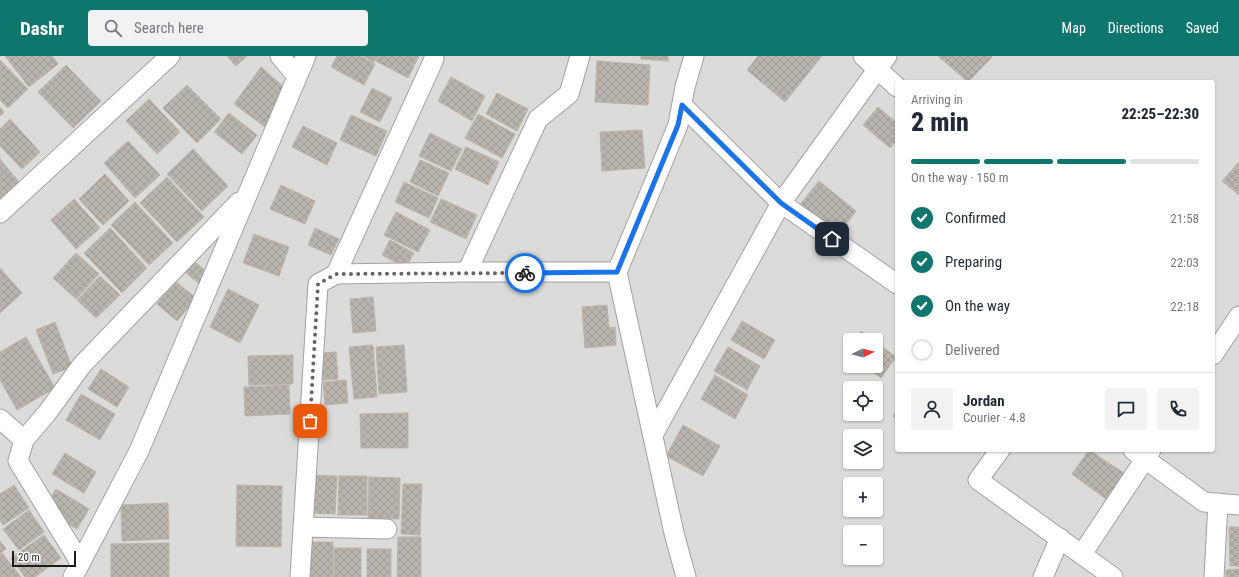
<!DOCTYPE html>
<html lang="en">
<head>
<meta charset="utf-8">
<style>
	body { margin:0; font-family:"Roboto Condensed",sans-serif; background:#f2f2f3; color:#1f2937; height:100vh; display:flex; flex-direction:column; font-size:15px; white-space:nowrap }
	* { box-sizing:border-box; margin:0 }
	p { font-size:13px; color:#747a83 }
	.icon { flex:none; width:22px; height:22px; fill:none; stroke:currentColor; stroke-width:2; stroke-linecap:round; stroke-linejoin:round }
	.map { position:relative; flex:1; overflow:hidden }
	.drawer { position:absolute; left:895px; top:24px; width:320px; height:372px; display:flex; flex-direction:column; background:#fff; border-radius:4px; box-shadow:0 1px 3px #0004 }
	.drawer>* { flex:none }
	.needle { width:26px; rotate:84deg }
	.buttons { position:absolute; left:843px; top:277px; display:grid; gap:8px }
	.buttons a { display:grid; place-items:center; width:40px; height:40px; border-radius:4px; background:#fff; box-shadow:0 1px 3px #0004; font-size:20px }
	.scale { position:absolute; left:12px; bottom:10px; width:64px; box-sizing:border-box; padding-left:4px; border:2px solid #1d1d1d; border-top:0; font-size:11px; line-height:14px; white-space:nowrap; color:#1d1d1d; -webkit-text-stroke:3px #fff; paint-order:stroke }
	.pin { position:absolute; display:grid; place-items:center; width:34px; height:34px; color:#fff; margin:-17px; border-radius:8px; box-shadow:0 2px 6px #0006 }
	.courier { position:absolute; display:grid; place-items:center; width:40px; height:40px; margin:-20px; border:3px solid #1a73e8; border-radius:50%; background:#fff; color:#222; box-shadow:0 1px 5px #0007 }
	.head em { font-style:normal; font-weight:800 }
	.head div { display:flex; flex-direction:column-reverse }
	.head { display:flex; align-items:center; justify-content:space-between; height:68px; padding:0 16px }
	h1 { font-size:26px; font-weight:800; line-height:30px }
	.bar { display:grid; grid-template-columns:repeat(4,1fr); gap:6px 4px; align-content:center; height:48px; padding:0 16px }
	.bar i { height:5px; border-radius:3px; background:#e0e1e3 }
	.bar .current { background:#0f766e }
	.bar p { grid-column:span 4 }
	.line { display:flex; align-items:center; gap:10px; padding:0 16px; border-top:1px solid #e0e1e3 }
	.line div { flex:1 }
	.round { display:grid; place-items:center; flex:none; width:42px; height:42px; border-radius:4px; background:#f2f2f3 }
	ol { padding:0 16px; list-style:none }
	li { display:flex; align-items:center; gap:12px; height:44px }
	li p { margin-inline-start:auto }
	li .icon { padding:4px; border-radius:50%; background:#0f766e; color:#fff; stroke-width:4 }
	li:last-child { color:#747a83 }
	li i { width:22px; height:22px; border:2px solid #e0e1e3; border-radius:50% }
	header { display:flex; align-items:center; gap:24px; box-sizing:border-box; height:56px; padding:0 20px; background:#0f766e; color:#fff }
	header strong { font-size:19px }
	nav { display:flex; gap:22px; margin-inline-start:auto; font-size:14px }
	.search { width:280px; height:36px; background:#f2f2f3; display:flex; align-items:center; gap:10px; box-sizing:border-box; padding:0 14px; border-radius:4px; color:#747a83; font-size:15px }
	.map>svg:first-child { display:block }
</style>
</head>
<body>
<header>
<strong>Dashr</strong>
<div class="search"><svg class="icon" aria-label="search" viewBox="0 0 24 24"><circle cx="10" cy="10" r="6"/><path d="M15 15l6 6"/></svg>Search here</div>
<nav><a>Map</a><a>Directions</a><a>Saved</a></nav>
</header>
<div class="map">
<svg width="1239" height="521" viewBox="0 0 1239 521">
	<defs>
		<pattern id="building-cross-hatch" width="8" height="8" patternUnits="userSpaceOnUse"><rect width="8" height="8" fill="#bab4ae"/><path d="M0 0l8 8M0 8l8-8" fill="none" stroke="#9f9a95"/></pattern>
	</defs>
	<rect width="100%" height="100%" fill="#edebe5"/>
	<path fill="#dbdbda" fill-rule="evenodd" d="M0,0H1239V521H0ZM897,26H1213V394H897ZM850,284H876V310H850ZM850,332H876V358H850ZM850,380H876V406H850ZM850,428H876V454H850ZM850,476H876V502H850Z"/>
	<g fill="url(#building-cross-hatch)" stroke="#bdb4a9">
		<path d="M5,0H52L58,8L29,31Z"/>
		<path d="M227,0H247L236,10Z"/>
		<path d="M337,0H360L375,8L364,29L331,11Z"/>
		<path d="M363,0H378L374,6Z"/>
		<path d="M379,0H419L408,22L376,5Z"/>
		<path d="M641,0H668V5L641,3Z"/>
		<path d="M758,0H822L785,46L747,14Z"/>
		<path d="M938,0H991L992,1L968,26Z"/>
		<path d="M0,4L28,33L8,52L0,44Z"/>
		<path d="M597,5L650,9L648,49L595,46Z"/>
		<path d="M66,9L101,45L73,72L38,36Z"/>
		<path d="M261,11L286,33L268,73L234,48Z"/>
		<path d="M451,21L485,40L472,65L438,45Z"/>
		<path d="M187,29L221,63L197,87L163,52Z"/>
		<path d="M372,32L392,42L380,66L360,56Z"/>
		<path d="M497,37L528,53L517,75L486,58Z"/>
		<path d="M149,43L180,76L157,98L126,65Z"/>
		<path d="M0,51L4,56L0,60Z"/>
		<path d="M878,51L897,67V84L890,92L863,69Z"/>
		<path d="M229,57L257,79L242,98L214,76Z"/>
		<path d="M478,58L515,78L502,102L465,82Z"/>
		<path d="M351,59L387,75L376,100L340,84Z"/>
		<path d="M10,63L40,96L22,113L0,90V73Z"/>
		<path d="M303,70L337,87L327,109L292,91Z"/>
		<path d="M642,74L645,112L602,115L600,76Z"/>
		<path d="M430,77L462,93L451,115L419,100Z"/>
		<path d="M128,85L160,119L135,142L104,107Z"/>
		<path d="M466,91L499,106L488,129L455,113Z"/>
		<path d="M193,93L228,130L202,155L167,118Z"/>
		<path d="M0,103L20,127L0,144Z"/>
		<path d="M420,104L449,117L438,140L410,126Z"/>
		<path d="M1239,106V139L1222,125Z"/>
		<path d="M105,118L129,145L103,169L79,143Z"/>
		<path d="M167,121L204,161L177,186L140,147Z"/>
		<path d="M819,125L856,155L837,180L799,150Z"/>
		<path d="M404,126L438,142L429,162L395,146Z"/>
		<path d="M281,129L315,145L305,168L270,153Z"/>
		<path d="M74,143L100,172L76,193L51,164Z"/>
		<path d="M441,143L477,159L466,183L430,166Z"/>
		<path d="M135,146L173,187L149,209L111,169Z"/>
		<path d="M396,156L430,174L418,196L384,179Z"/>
		<path d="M110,172L147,212L122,237L84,197Z"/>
		<path d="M315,172L339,183L331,199L308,189Z"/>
		<path d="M254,178L289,191L279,220L243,207Z"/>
		<path d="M390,184L414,197L406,212L382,199Z"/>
		<path d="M76,197L99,218L76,243L53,222Z"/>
		<path d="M193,204L210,219L202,230L184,215Z"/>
		<path d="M0,212L22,237L0,257Z"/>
		<path d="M100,220L120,239L96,262L77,244Z"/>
		<path d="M175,225L196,242L177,265L157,248Z"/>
		<path d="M228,233L259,249L240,287L210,271Z"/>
		<path d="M373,241L376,275L353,277L350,243Z"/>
		<path d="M607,249L609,272L615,271L616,289L585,292L582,251Z"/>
		<path d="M742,265L775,284L764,303L731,284Z"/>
		<path d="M55,266L72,311L53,318L36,274Z"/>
		<path d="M861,275L873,284H855Z"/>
		<path d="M26,281L55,332L17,354L0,324V296Z"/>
		<path d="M876,286L896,301L881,322L865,310H876Z"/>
		<path d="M373,289L377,341L354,343L349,291Z"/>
		<path d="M404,289L407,336L379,338L376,291Z"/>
		<path d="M728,291L760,310L747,334L714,315Z"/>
		<path d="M336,296L338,323L323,324L321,297Z"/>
		<path d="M293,299V328L249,329L248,300Z"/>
		<path d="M101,313L129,331L117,351L88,333Z"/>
		<path d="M715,319L748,339L735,363L701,343Z"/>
		<path d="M346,324L348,347L325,349L323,326Z"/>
		<path d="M289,329L290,358L245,360L244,331Z"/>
		<path d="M81,338L115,358L100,384L66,364Z"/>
		<path d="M897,355V364L893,360Z"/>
		<path d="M408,357V392H361L360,358Z"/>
		<path d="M683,369L720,390L703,420L666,400Z"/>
		<path d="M1089,394L1124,417L1106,443L1072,418Z"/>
		<path d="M65,397L96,416L84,437L52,418Z"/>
		<path d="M309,419L337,420L335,458L308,457Z"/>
		<path d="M339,420H367V459H338Z"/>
		<path d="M369,421L400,422L399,463L368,462Z"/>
		<path d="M403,428H422L420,479L401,478Z"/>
		<path d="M14,429L29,452L3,469L0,464V438Z"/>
		<path d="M237,429L282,430L281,491L236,490Z"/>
		<path d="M56,433L89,453L77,473L44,453Z"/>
		<path d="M168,447L169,483L122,485L121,449Z"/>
		<path d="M29,454L44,476L19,494L3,473Z"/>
		<path d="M1229,471H1239V510H1230Z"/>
		<path d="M44,479L61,502L35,521H25L11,502Z"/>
		<path d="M398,481H421V521H397Z"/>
		<path d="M0,485L6,493L0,497Z"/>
		<rect x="304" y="486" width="29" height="35"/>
		<path d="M169,487V521H111V488Z"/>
		<rect x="334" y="492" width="27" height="29"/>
		<rect x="367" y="493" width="24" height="28"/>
		<path d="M2,497L21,521H0V498Z"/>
		<path d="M1239,513V521H1226V514Z"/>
	</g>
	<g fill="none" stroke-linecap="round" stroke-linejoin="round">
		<g stroke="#a1a1a1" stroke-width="21">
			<g id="street">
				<path d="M280,0L297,20"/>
				<path d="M580,0L569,38L538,63L467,216H617L674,477L686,521"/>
				<path d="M863,0L897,31"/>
				<path d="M434,3L336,218L467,216"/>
				<path d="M682,49L781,147L897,228"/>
				<path d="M0,157L170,0"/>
				<path d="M617,216L678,69L685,31L694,0"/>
				<path d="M1213,299L1239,260"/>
				<path d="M0,363L24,384"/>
				<path d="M653,379L781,147L887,0"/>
				<path d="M1000,394L978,424L1113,521"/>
				<path d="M1133,394L1204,446L1239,449"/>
				<path d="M303,471L387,473"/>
				<path d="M1082,498L1151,394"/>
				<path d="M80,506L18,405L24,384L47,357L82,309L239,146"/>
				<path d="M73,521L139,395L306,0"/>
				<path d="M300,521L318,228L336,218"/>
				<path d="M1043,521L1060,482"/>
				<path d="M1214,521L1218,447"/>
			</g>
		</g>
		<use href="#street" stroke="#fff" stroke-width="19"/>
	</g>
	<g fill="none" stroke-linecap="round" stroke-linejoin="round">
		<path stroke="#666563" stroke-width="4" stroke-dasharray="0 7.2" d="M310,365L318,228L336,218L525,217"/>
		<path stroke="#1a73e8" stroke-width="5" d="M525,217L617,216L678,69L682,49L781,147L832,183"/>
	</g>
</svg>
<div class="buttons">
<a><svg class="needle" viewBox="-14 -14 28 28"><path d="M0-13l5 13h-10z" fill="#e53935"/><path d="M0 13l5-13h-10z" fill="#747a83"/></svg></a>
<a><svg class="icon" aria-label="locate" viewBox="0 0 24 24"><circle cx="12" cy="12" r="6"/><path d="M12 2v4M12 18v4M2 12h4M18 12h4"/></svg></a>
<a><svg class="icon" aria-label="layers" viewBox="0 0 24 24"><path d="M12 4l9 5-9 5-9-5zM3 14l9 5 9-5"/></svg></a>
<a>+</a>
<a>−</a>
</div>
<div class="scale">20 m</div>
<div class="pin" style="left:310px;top:365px;background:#ea580c"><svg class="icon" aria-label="bag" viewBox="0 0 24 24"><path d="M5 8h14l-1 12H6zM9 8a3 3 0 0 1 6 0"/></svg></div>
<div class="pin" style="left:832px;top:183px;background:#1f2937"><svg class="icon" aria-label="home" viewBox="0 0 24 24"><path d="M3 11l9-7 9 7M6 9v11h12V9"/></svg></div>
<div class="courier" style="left:525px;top:217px"><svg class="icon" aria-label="bike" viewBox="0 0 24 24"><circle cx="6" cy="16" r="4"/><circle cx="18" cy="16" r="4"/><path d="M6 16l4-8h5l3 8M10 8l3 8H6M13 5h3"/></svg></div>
<section class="drawer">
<div class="head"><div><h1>2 min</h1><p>Arriving in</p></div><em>22:25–22:30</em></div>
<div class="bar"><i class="current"></i><i class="current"></i><i class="current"></i><i></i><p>On the way · 150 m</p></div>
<ol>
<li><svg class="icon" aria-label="check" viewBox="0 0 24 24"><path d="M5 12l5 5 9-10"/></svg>Confirmed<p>21:58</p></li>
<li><svg class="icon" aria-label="check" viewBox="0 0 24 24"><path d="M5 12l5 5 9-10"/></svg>Preparing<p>22:03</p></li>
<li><svg class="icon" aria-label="check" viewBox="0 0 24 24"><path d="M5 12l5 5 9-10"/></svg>On the way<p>22:18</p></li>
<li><i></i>Delivered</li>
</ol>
<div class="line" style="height:72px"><a class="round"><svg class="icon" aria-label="person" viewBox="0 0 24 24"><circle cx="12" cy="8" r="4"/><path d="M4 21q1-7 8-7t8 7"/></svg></a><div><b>Jordan</b><p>Courier · 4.8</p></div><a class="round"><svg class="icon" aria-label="chat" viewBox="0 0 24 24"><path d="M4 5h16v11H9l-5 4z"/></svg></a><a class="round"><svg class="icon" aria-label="phone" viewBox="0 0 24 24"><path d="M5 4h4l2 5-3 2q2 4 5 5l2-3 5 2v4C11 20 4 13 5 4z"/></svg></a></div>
</section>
</div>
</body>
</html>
